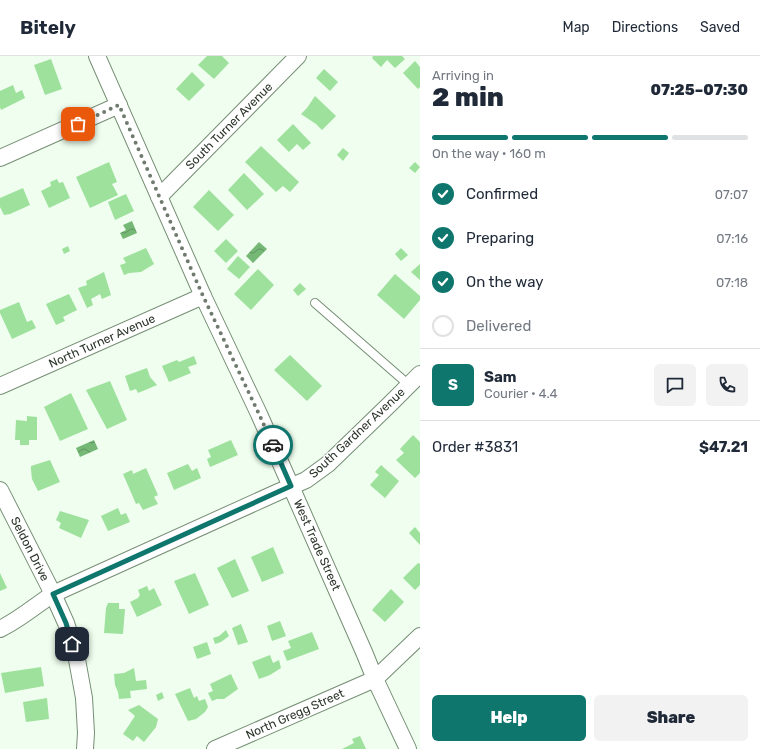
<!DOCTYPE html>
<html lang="en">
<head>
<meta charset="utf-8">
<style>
	body { margin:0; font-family:Rubik,sans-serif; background:#f2f2f3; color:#1f2937; height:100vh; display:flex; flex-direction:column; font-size:15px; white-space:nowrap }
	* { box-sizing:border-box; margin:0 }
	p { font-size:13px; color:#747a83 }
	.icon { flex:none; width:22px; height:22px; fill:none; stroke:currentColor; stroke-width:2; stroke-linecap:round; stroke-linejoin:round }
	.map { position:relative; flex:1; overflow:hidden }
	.sheet { display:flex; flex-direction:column; background:#fff; width:340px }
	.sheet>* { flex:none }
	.pin { position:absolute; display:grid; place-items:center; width:34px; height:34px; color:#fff; margin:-17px; border-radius:8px; box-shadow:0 2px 6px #0006 }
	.courier { position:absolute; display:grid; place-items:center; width:40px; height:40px; margin:-20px; border:3px solid #0f766e; border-radius:50%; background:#fff; color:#222; box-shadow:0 1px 5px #0007 }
	.head em { font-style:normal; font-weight:800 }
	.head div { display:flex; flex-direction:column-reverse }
	.head { display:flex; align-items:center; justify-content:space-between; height:68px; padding:0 12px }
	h1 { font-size:26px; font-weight:800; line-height:30px }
	.bar { display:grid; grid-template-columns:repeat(4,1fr); gap:6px 4px; align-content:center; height:48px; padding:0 12px }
	.bar i { height:5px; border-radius:3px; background:#e0e1e3 }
	.bar .selected { background:#0f766e }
	.bar p { grid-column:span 4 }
	.line { display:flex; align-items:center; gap:10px; padding:0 12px; border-top:1px solid #e0e1e3 }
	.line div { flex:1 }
	.round { display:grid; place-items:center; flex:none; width:42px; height:42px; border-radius:6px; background:#f2f2f3 }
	ol { padding:0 12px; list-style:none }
	li { display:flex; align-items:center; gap:12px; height:44px }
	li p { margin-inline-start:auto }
	li .icon { padding:4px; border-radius:50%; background:#0f766e; color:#fff; stroke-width:4 }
	li:last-child { color:#747a83 }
	li i { width:22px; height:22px; border:2px solid #e0e1e3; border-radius:50% }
	.primary-button { display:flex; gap:8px; margin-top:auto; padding:8px 12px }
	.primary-button a { flex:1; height:46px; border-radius:6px; background:#0f766e; color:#fff; font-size:16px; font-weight:800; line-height:46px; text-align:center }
	.primary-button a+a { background:#f2f2f3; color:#1f2937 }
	header { display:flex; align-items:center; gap:24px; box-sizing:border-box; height:56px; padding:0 20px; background:#fff; border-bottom:1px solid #e0e1e3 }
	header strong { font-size:19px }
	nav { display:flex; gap:22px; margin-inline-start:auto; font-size:14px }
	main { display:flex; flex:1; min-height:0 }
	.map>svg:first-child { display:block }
</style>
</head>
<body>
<header>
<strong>Bitely</strong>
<nav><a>Map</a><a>Directions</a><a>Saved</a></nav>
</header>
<main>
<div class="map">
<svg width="420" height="693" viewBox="0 0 420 693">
	<defs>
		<pattern id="water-waves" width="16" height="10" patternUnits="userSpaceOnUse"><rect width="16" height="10" fill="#75b775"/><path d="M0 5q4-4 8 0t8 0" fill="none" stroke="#609660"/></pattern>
	</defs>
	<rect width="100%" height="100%" fill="#effeee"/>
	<g fill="url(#water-waves)">
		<path d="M132,165L137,177L123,183L120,177L126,174L123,169Z"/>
		<path d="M259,186L267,193L253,207L246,200Z"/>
		<path d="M94,384L98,393L80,401L76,392Z"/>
	</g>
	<g fill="#9de19c">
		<path d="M207,0H222L229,7L214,23L198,9Z"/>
		<path d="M373,0H402L405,3L395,12L387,4L381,11L372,2Z"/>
		<path d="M51,3L62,33L45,39L34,9Z"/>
		<path d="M415,5L420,11V31L418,33L403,17Z"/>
		<path d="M324,13L338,26L330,35L316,22Z"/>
		<path d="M192,16L205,29L189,45L176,33Z"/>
		<path d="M13,29L16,37L22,34L25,42L1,54L0,51V35Z"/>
		<path d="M315,40L336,60L322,74L316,68L301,58L307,52Z"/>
		<path d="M293,68L311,87L303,94L297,88L289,96L277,84Z"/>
		<path d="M261,90L299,126L290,136L283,130L276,136L245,106Z"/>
		<path d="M343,92L349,97L343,105L337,99Z"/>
		<path d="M109,106L117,126L112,128L118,139L90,152L76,121Z"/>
		<path d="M415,106L420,111L415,117L409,112Z"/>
		<path d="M244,117L264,138L247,154L228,134Z"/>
		<path d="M57,123L59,127L63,126L70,142L49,152L41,135L51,130L50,126Z"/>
		<path d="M23,132L30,149L10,158L4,159L0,151V142Z"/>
		<path d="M209,134L234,159L218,175L193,151Z"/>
		<path d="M126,138L134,155L115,164L108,146Z"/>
		<path d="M226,183L238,195L226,207L214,195Z"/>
		<path d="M68,190L70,195L64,198L62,193Z"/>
		<path d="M146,192L154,208L141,216L129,217L124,219L120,209L126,207L123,202Z"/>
		<path d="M401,192L408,199L401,205L395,198Z"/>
		<path d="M238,200L250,211L239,223L227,213Z"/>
		<path d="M420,208V224L411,216Z"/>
		<path d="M258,213L274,229L251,254L234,238Z"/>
		<path d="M104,216L111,239L102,243L100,238L91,243L93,249L87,252L78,232L87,229L86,225Z"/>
		<path d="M395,218L420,240V244L404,263L377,239Z"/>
		<path d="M300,227L306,233L298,240L293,234Z"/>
		<path d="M69,238L77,254L63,261L65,265L56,269L46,248Z"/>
		<path d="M19,246L27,266L32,264L36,272L12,283L0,257V254Z"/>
		<path d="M290,299L322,330L307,345L274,314Z"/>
		<path d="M194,300L197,308L188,311L191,317L169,326L162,310L177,304L179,306Z"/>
		<path d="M147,312L150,321L157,329L138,337L136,333L130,335L125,320Z"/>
		<path d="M110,325L127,364L107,373L86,334Z"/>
		<path d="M71,337L88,373L60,385L44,351Z"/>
		<path d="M27,360L37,361V384H29V389H20V384H15L16,364L27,365Z"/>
		<path d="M413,379L420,386V417L415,422L396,404L404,397L400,393Z"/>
		<path d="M231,384L238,399L210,411L207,403L211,401L208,394Z"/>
		<path d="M50,404L60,426L38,435L32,423L31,414V410Z"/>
		<path d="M188,408L192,415L197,412L201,422L174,434L167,417Z"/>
		<path d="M381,409L399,425L385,442L370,429L379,419L375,416Z"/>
		<path d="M146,412L158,439L154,441L158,448L143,454L139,447L136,448L123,418L132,414L133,418Z"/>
		<path d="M118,452L121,459L126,457L130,466L108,475L101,460Z"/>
		<path d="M60,455L89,464L81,482L59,472L61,467L56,464Z"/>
		<path d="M415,471L420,477V489L409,477Z"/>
		<path d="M273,491L284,517L262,526L251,501Z"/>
		<path d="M235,503L249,535L232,542L217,512Z"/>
		<path d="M418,507L420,508V529L415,534L403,522Z"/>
		<path d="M0,517L7,532L0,535Z"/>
		<path d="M195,517L209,549L189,558L174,525Z"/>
		<path d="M147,530L149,535L154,532L162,549L137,561L130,546L138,542L140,539L138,534Z"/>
		<path d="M391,533L404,546L385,566L372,554Z"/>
		<path d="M108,547H119V553H125L123,578L104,577L106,552Z"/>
		<path d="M280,565L286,580L272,585L267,570Z"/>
		<path d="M241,568L248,586L238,589L232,572Z"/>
		<path d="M226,574L229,580L221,586L215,588L213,582L219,580Z"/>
		<path d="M312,576L319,593L287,605L283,595L291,592L288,585Z"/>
		<path d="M207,586L211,598L197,603L193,591Z"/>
		<path d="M270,599L273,607L279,604L281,612L270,619L259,623L252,606Z"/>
		<path d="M41,611L44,630L5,637L1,617Z"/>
		<path d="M134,612L136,625L146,624L147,633L130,635L131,642L119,643L118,636L115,629L114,618L124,617Z"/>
		<path d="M231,618L238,633L224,643H217L212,645L208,637L213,635L210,628Z"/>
		<path d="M190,632L194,642L197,640L199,645L205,643L208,651L205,656L196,663L188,665L175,638Z"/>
		<path d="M162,636L164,642L158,645L156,639Z"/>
		<path d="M47,642L49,663L26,666L23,646Z"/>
		<path d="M139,649L158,663L156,671L144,686L137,680L133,685L123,678L135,660L128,654Z"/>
		<path d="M360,680L366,693H342L354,687L352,683Z"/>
	</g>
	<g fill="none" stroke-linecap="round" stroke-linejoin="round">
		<g stroke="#768e75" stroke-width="10">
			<path id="service" d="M315,247L409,329"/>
		</g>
		<g stroke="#768e75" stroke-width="18">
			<g id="minor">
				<path d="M97,0L203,240L259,358L364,596L375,623L408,693"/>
				<path d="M0,102L119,49"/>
				<path d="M159,141L298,0"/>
				<path d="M0,330L203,240"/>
				<path d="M0,434L53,538L66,567L76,598L84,642L86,677L85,693"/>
				<path d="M0,573C19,564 35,550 53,538L276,437L306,424L328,408L390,348L420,318"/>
				<path d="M215,693L375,623L420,580"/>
			</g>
		</g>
		<use href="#service" stroke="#fff" stroke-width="8"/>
		<use href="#minor" stroke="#fff" stroke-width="16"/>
	</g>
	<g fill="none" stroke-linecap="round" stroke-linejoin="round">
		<path stroke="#707b6f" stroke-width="4" stroke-dasharray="0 7.2" d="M78,68L119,49L203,240L259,358L273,389"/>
		<path stroke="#0f766e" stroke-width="5" d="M72,588L66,567L53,538L291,430L273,389"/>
	</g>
	<g text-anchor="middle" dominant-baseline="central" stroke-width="3" stroke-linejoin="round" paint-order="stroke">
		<g font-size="12" fill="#2b352a" stroke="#fff">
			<text transform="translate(229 70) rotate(-45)">South Turner Avenue</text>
			<text transform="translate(102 285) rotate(-24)">North Turner Avenue</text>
			<text transform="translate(357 377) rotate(-43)">South Gardner Avenue</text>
			<text transform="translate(317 489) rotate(66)">West Trade Street</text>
			<text transform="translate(30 493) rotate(63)">Seldon Drive</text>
			<text transform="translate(295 658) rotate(-24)">North Gregg Street</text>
		</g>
	</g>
</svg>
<div class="pin" style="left:78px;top:68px;background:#ea580c"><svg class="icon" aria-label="bag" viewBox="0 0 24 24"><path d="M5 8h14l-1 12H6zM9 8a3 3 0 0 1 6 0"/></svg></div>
<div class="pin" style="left:72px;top:588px;background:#1f2937"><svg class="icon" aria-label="home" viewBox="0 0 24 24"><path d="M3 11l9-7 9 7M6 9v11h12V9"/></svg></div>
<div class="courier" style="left:273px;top:389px"><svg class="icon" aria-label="car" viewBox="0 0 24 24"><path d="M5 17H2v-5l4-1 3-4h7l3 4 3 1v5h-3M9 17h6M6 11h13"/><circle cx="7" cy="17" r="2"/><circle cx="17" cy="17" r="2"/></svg></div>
</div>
<section class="sheet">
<div class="head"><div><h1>2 min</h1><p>Arriving in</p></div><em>07:25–07:30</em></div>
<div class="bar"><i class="selected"></i><i class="selected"></i><i class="selected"></i><i></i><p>On the way · 160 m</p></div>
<ol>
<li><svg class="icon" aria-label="check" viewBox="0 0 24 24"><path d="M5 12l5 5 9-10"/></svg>Confirmed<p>07:07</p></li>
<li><svg class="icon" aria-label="check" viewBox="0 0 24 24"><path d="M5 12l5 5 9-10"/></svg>Preparing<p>07:16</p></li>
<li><svg class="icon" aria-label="check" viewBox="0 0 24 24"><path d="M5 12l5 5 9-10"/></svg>On the way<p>07:18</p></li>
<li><i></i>Delivered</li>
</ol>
<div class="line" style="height:72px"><b class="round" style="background:#0f766e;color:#fff">S</b><div><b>Sam</b><p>Courier · 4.4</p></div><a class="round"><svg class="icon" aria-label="chat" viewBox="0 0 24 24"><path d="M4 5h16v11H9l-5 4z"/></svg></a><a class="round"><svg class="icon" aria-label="phone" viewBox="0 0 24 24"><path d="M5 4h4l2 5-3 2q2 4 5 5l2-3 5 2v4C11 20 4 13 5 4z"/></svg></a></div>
<div class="line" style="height:52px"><div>Order #3831</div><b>$47.21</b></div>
<div class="primary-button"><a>Help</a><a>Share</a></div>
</section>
</main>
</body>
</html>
